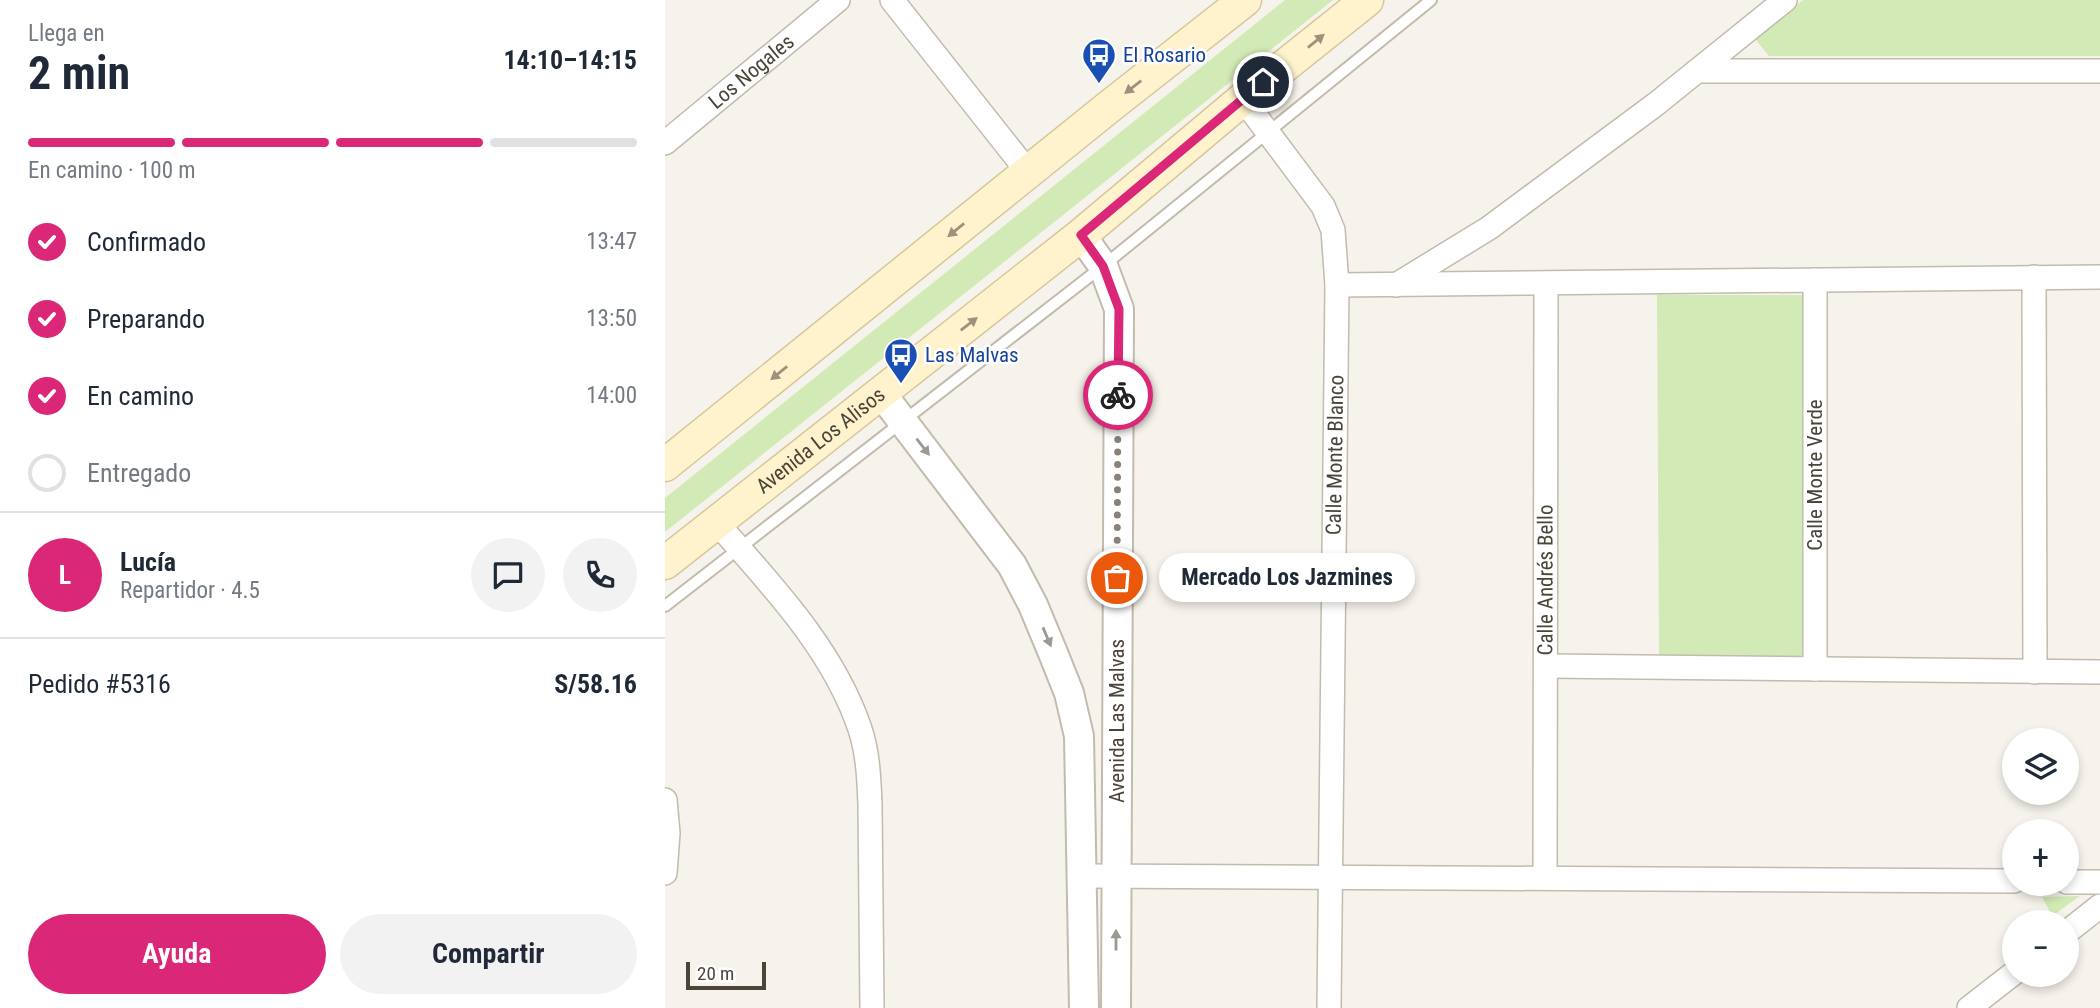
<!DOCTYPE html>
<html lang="es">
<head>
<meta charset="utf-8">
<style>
	body { margin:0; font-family:"Roboto Condensed",sans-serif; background:#f2f2f3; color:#1f2937; height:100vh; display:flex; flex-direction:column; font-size:26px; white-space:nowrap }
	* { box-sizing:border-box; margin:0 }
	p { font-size:23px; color:#747a83 }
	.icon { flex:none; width:38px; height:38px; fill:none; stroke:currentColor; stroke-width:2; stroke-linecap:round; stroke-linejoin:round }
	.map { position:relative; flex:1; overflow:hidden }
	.sheet { display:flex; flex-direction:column; background:#fff; width:665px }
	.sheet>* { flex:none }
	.tools { position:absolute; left:1337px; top:728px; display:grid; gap:14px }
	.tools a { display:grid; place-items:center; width:77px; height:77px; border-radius:50%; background:#fff; box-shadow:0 4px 10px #0003; font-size:35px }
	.scale { position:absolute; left:21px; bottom:18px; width:80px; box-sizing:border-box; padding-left:7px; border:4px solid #4b4439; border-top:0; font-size:19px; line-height:24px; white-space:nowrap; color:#4b4439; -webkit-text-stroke:5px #fff; paint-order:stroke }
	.pin { position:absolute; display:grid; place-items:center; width:60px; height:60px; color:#fff; margin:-30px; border:4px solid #fff; border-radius:50%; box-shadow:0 2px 7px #0007 }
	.courier { position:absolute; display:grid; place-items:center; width:70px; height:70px; margin:-35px; border:5px solid #db2777; border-radius:50%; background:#fff; color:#222; box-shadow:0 2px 9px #0007 }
	.bubble { position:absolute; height:49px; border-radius:24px; background:#fff; box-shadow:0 4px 10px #0003; font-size:23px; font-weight:700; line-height:49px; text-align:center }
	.summary em { font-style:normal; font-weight:700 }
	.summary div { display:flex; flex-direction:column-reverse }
	.summary { display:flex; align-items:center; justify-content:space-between; height:119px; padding:0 28px }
	h1 { font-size:46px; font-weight:700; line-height:52px }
	.bar { display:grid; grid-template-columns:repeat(4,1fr); gap:10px 7px; align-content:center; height:84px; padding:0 28px }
	.bar i { height:9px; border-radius:5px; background:#e0e1e3 }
	.bar .active { background:#db2777 }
	.bar p { grid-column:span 4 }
	.line { display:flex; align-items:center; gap:18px; padding:0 28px; border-top:2px solid #e0e1e3 }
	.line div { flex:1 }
	.round { display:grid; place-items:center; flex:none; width:74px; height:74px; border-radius:37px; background:#f2f2f3 }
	ol { padding:0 28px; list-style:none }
	li { display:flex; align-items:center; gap:21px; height:77px }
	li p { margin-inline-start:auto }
	li .icon { padding:7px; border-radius:50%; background:#db2777; color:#fff; stroke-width:4 }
	li:last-child { color:#747a83 }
	li i { width:38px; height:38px; border:4px solid #e0e1e3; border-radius:50% }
	.action { display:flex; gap:14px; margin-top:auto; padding:14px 28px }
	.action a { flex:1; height:80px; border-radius:42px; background:#db2777; color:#fff; font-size:28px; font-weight:700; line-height:80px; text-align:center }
	.action a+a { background:#f2f2f3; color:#1f2937 }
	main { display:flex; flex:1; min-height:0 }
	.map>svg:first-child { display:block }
</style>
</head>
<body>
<main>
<section class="sheet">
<div class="summary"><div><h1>2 min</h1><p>Llega en</p></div><em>14:10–14:15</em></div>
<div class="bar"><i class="active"></i><i class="active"></i><i class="active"></i><i></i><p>En camino · 100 m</p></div>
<ol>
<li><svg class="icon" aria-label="check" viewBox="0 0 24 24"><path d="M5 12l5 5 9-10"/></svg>Confirmado<p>13:47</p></li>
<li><svg class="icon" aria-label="check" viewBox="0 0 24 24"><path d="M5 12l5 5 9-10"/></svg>Preparando<p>13:50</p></li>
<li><svg class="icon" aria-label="check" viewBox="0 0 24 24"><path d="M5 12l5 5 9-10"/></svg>En camino<p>14:00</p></li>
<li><i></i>Entregado</li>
</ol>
<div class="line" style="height:126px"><b class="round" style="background:#db2777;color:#fff">L</b><div><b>Lucía</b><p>Repartidor · 4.5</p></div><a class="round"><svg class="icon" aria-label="chat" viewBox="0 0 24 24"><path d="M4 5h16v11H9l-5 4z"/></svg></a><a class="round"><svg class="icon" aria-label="phone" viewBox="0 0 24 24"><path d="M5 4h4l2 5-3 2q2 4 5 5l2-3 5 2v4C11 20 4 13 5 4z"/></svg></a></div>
<div class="line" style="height:91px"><div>Pedido #5316</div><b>S/58.16</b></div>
<div class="action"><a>Ayuda</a><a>Compartir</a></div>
</section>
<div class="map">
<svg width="1435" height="1008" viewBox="0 0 1435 1008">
	<rect width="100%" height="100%" fill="#f6f3ec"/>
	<g fill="#d2eab5">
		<path d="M620,0H668L0,532V498Z"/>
		<path d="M1138,0H1435V56H1104L1090,39Z"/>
		<path d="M992,295H1138V658L994,656Z"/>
		<path d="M1415,896L1387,916L1377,897Z"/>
	</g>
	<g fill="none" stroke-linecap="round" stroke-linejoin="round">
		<g stroke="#c2bbae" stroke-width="14">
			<path id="service" d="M0,606L438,266L766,0"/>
		</g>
		<g stroke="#c2bbae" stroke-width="26">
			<g id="minor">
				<path d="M227,0L363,172"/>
				<path d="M1032,71H1435"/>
				<path d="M578,99L658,206L668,230L672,285L664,1008"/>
				<path id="s1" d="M0,143L173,0"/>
				<path d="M1369,277L1370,672"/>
				<path d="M1150,280V669"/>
				<path d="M672,285L1435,277"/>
				<path d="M731,285L824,228L991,104L1120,0"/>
				<path d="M52,523C107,586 168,649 195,729C203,753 204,779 205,804L207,1008"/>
				<path d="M882,666L1435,672"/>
				<path d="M0,800L3,833L0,873"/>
				<path d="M418,876L1349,881"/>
				<path id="s2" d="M880,878L881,284"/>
				<path d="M1402,882H1435"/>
				<path d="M1402,932L1435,906"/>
				<path d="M1304,1008L1349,973"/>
			</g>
		</g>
		<g stroke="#c2bbae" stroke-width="32">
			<g id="tertiary">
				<path d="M416,235L438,266L454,309L451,1008"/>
				<path d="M216,393L347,565L368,605L388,653L404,693L414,736L419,1008"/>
			</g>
		</g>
		<g stroke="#d6c79b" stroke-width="35">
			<g id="secondary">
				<path d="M0,465L445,106L580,0"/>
				<path id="s3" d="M0,563L416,235L578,99L702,0"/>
			</g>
		</g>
		<use href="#service" stroke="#fff" stroke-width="10"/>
		<use href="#minor" stroke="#fff" stroke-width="23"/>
		<use href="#tertiary" stroke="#fff" stroke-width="28"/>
		<use href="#secondary" stroke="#fff3cd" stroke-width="32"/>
	</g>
	<defs><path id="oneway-solid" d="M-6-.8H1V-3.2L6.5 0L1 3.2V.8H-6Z" transform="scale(1.75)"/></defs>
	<g fill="#9c937c">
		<use href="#oneway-solid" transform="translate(651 41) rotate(-39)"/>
		<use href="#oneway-solid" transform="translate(468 87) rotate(142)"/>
		<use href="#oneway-solid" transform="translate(291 230) rotate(141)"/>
		<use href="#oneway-solid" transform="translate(304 324) rotate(-38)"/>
		<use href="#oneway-solid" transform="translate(114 373) rotate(141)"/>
	</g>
	<g fill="#9c9892">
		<use href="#oneway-solid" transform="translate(258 447) rotate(52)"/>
		<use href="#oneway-solid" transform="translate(382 637) rotate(67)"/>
		<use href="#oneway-solid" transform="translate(451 940) rotate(-90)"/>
	</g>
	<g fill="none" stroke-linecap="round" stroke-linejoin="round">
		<path stroke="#878178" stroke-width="7" stroke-dasharray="0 12.6" d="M452,578L453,395"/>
		<path stroke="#db2777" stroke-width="9" d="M453,395L454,309L438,266L416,235L598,82"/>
	</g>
	<defs>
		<g id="bus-pin" transform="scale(1.75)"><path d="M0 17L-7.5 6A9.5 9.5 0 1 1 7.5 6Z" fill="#1a4fb4" stroke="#fff"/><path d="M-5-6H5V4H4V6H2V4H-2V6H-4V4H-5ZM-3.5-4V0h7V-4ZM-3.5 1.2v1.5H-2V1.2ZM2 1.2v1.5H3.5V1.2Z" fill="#fff"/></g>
	</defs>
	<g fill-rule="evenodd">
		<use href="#bus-pin" x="434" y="55"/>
		<use href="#bus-pin" x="236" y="355"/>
	</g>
	<g text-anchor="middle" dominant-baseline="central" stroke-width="5" stroke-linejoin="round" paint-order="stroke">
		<g font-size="21" fill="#164399" stroke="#fff" text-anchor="start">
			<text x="458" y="55">El Rosario</text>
			<text x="260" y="355">Las Malvas</text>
		</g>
		<g font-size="21" fill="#4b4439" stroke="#fff">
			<text stroke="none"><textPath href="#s1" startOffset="112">Los Nogales</textPath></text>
			<text stroke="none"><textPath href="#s3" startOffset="198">Avenida Los Alisos</textPath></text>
			<text transform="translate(670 455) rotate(-89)">Calle Monte Blanco</text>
			<text transform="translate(1150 475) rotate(-90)">Calle Monte Verde</text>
			<text stroke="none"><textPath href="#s2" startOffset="298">Calle Andrés Bello</textPath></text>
			<text transform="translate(452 721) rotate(-90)">Avenida Las Malvas</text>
		</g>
	</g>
</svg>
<div class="tools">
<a><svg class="icon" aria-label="layers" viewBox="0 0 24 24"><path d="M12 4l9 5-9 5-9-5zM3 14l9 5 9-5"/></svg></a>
<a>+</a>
<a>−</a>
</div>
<div class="scale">20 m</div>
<div class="pin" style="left:452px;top:578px;background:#ea580c"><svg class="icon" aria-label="bag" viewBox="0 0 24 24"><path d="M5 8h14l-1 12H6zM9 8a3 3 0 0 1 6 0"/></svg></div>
<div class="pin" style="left:598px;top:82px;background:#1f2937"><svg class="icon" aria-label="home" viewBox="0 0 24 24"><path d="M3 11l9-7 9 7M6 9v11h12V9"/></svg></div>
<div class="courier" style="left:453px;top:395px"><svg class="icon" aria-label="bike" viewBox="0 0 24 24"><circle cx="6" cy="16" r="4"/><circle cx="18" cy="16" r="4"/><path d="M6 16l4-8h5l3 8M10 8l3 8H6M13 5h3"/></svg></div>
<div class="bubble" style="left:494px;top:553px;width:256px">Mercado Los Jazmines</div>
</div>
</main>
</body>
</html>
